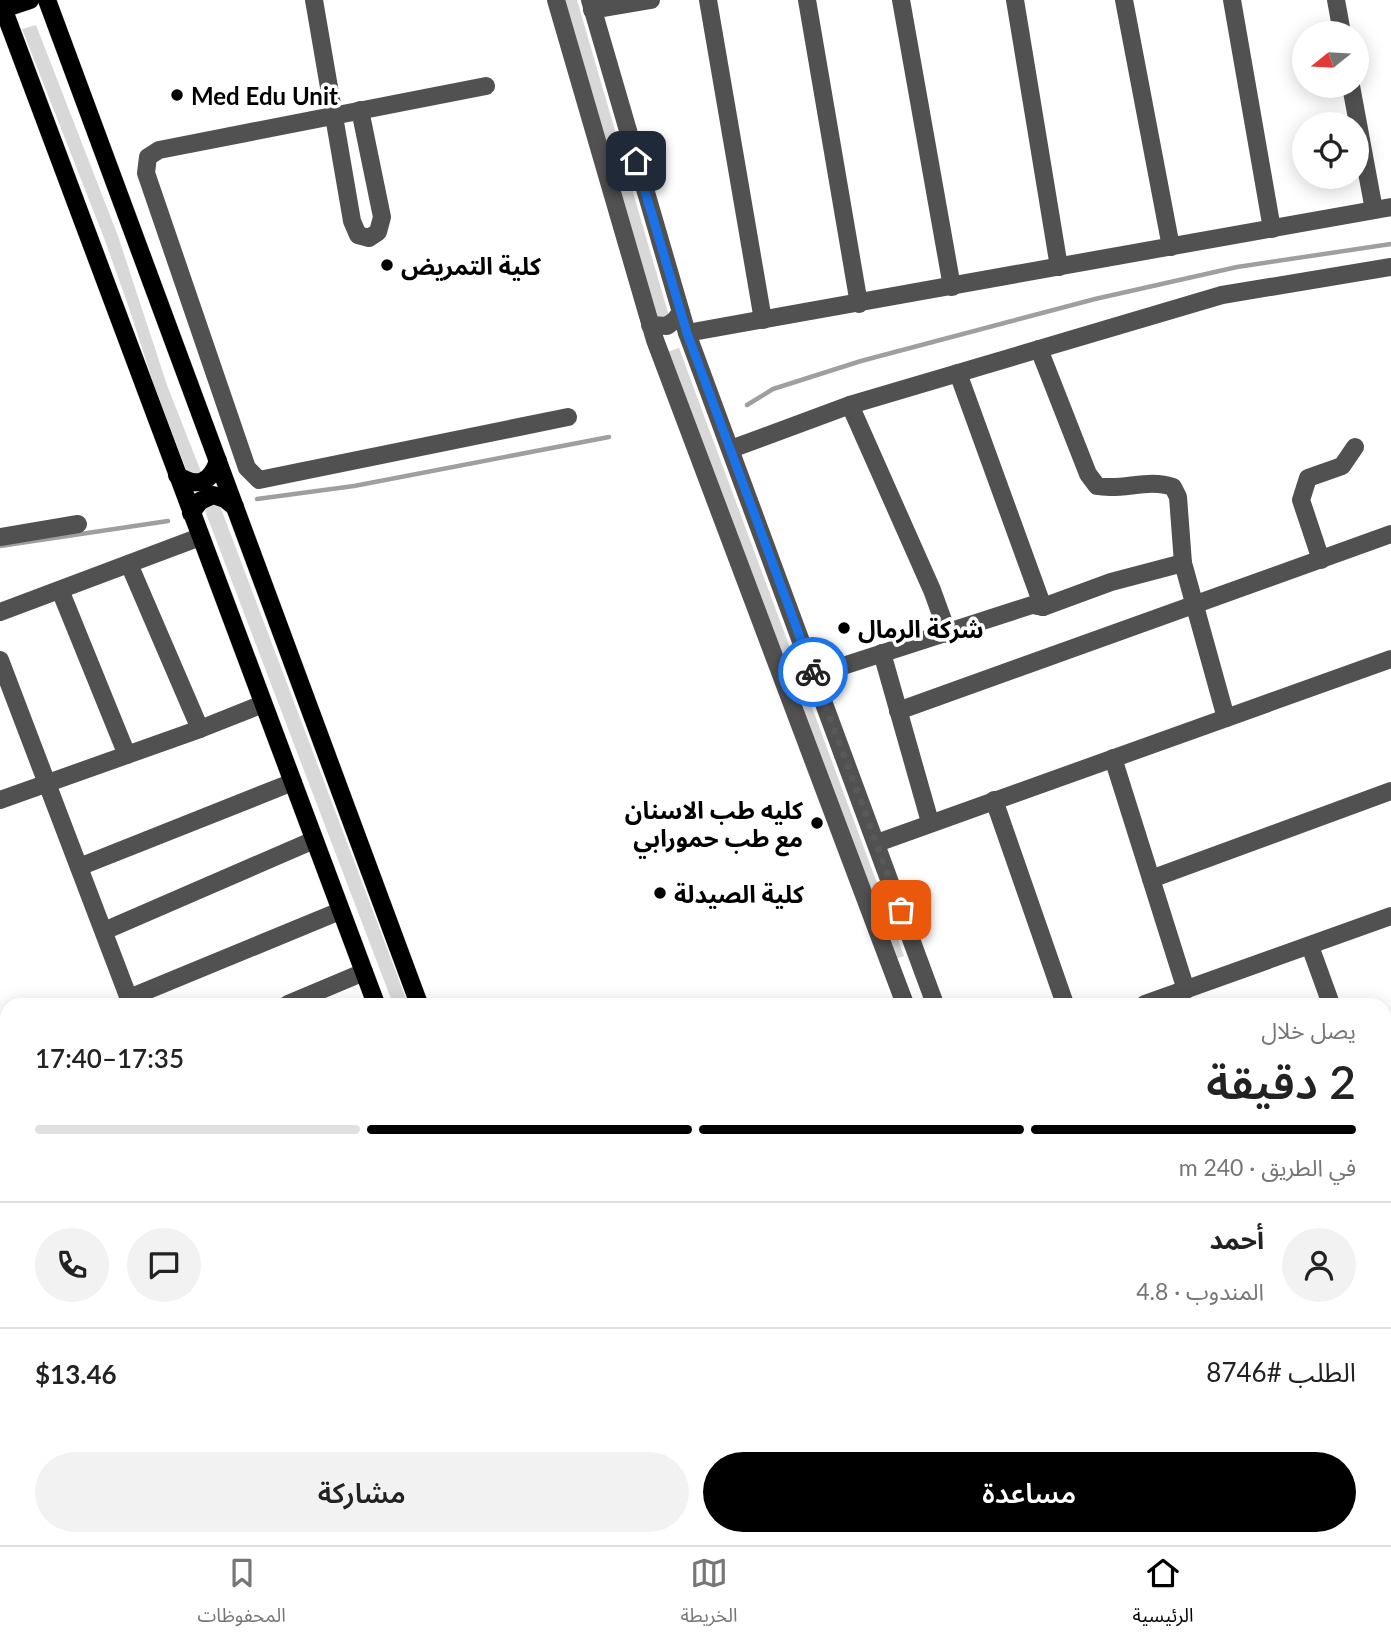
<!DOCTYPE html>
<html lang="ar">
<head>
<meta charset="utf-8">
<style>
	body { margin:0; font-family:Lato,"Noto Sans Arabic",sans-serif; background:#f2f2f2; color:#222; direction:rtl; height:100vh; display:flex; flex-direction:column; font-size:26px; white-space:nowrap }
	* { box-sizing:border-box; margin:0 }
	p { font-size:23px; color:#767676 }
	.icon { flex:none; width:38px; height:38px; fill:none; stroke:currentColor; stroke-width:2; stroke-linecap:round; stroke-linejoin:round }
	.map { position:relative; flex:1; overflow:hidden; direction:ltr }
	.sheet { position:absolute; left:0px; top:998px; width:1391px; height:548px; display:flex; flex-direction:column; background:#fff; border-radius:21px 21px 0 0; box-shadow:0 4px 18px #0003; direction:rtl }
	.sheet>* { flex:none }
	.needle { width:46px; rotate:252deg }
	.fabs { position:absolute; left:1292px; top:21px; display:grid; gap:14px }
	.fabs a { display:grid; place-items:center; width:77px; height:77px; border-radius:50%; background:#fff; box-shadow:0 4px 18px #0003; font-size:35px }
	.pin { position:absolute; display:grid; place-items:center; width:60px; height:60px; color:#fff; margin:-30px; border-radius:14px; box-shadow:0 4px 10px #0006 }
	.courier { position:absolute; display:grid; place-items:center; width:70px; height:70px; margin:-35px; border:5px solid #1a73e8; border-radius:50%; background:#fff; color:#222; box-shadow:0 2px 9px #0007 }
	.summary em { font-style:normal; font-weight:600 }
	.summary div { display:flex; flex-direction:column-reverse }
	.summary { display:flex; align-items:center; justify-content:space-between; height:119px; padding:0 35px }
	h1 { font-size:46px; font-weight:600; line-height:52px }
	.bar { display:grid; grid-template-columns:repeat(4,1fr); gap:10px 7px; align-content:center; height:84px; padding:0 35px }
	.bar i { height:9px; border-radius:5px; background:#e0e0e0 }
	.bar .active { background:#000 }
	.bar p { grid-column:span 4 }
	.line { display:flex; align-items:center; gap:18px; padding:0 35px; border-top:2px solid #e0e0e0 }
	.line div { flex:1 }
	.round { display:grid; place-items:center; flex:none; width:74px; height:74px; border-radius:37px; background:#f2f2f2 }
	.button { display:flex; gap:14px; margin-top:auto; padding:14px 35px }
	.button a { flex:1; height:80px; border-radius:42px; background:#000; color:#fff; font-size:28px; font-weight:600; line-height:80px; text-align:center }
	.button a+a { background:#f2f2f2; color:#222 }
	.tabs { display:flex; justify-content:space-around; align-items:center; height:98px; border-top:2px solid #e0e0e0; background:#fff; font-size:19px; color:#767676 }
	.tabs a { display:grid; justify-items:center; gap:4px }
	.tabs .active { color:#000 }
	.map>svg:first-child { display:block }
</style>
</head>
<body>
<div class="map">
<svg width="1391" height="1545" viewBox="0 0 1391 1545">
	<rect width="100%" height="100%" fill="#fff"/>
	<g fill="#d8d8d8">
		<path d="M563,0H577L669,316L654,319Z"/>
		<path d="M36,25L118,236L167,385L203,477L191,482L154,385L128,305L104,238L22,29Z"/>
		<path d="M679,348L904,956L893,960L667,352Z"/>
		<path d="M217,498L408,1004H393L202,503Z"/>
	</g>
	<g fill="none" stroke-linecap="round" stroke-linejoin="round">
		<g stroke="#9f9f9f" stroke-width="4.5">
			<path d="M747,405L773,389L861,361L1095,299L1237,267L1391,244"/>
			<path d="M257,499L354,486L609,437"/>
			<path d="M0,546L168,521"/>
		</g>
		<g stroke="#dbdbdb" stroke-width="19">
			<g id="major">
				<path d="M0,0L376,1004"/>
				<path d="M47,0L419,1004"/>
				<path d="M0,10L30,0"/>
				<path d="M177,475C196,488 210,484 218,461"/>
				<path d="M191,513L200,501L213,495L225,499L235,507"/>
				<path d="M575,1538L577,1545"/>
				<path d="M615,1538L617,1545"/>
			</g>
		</g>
		<g stroke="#515151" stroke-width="18">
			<path d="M314,0L352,221L358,235L369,238L378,232L382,217L360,110"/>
			<path d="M556,0L655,340L905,1004"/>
			<path d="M590,0L687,333L935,1004"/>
			<path d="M708,0L763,320"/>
			<path d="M807,0L859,304"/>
			<path d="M901,0L952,287"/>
			<path d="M1015,0L1059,267"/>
			<path d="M1124,0L1171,247"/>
			<path d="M1232,0L1272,229"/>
			<path d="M1336,0L1342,33"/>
			<path d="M592,10L651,0"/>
			<path d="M486,86L159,150L148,157L146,173L247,468L259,480L568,417"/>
			<path d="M1351,86L1374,210"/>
			<path d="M650,325L667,326L675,320L681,312"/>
			<path d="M687,333L1391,207"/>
			<path d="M1039,349L1088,474L1097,486C1123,491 1148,478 1173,487L1178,497L1183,563L1226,718"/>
			<path d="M958,373L1043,607"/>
			<path d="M850,405L932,590L948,634"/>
			<path d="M731,449L850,405L1222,295L1391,267"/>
			<path d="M0,537L78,524"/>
			<path d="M1321,560L1301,500L1308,478L1342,466L1355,447"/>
			<path d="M129,564L200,729"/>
			<path d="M60,590L127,755"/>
			<path d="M0,612L200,537"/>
			<path d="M882,653L930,822"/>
			<path d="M0,660L131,1004"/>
			<path d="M815,675L1032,605L1043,607L1111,582L1183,563"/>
			<path d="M898,711L1391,534"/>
			<path d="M1113,758L1186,990"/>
			<path d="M0,800L200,729L263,704"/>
			<path d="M994,800L1065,1004"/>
			<path d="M877,843L1391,659"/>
			<path d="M79,867L293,782"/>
			<path d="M1151,879L1391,791"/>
			<path d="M104,931L314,840"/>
			<path d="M1310,946L1331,1004"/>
			<path d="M129,998L340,911"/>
			<path d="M288,1004L364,972"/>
			<path d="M1145,1004L1391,916"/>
			<path d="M0,1083L7,1080"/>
			<path d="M0,1097L7,1116"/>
			<path d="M1384,1152L1391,1171"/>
			<path d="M0,1283L7,1280"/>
			<path d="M0,1314L7,1311"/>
			<path d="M0,1391L7,1409"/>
			<path d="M59,1538L62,1545"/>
			<path d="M537,1538L539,1545"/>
			<path d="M1100,1538L1103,1545"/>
			<path d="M1134,1538L1136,1545"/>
			<path d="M247,1545L265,1538"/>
			<path d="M1050,1545L1069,1538"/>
			<path d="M1379,1545L1391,1540"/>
		</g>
		<use href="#major" stroke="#000" stroke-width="18"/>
	</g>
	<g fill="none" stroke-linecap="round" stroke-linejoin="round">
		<path stroke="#595959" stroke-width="7" stroke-dasharray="0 12.6" d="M813,672L901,910"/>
		<path stroke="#1a73e8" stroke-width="9" d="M636,161L687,333L813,672"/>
	</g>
	<g fill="#000" stroke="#fff" stroke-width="2.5">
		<circle cx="177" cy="95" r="7"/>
		<circle cx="387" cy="265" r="7"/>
		<circle cx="844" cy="628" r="7"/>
		<circle cx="817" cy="823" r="7"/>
		<circle cx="660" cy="893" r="7"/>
	</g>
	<g text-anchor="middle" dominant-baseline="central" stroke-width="7" stroke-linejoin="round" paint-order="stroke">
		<g font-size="24" font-weight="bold" fill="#000" stroke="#fff" text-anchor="start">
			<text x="191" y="95">Med Edu Unit</text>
			<text x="401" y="265">كلية التمريض</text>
			<text x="858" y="628">شركة الرمال</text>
			<text x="803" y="809" text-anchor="end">كليه طب الاسنان<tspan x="803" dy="28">مع طب حمورابي</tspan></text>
			<text x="674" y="893">كلية الصيدلة</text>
		</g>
	</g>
</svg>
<div class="fabs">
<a><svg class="needle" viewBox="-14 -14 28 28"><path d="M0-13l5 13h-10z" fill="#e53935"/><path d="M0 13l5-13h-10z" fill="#767676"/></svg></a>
<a><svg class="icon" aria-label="locate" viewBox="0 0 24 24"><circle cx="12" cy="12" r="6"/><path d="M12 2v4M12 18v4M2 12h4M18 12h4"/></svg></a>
</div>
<div class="pin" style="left:901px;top:910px;background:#ea580c"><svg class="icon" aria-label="bag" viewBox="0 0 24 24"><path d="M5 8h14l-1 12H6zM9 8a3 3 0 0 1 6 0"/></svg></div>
<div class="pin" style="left:636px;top:161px;background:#1f2937"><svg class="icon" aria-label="home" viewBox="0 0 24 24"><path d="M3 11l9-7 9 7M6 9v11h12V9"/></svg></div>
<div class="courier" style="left:813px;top:672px"><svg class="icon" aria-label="bike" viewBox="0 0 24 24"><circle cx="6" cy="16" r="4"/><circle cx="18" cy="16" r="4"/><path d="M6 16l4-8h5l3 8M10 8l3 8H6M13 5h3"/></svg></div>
<section class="sheet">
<div class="summary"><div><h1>2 دقيقة</h1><p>يصل خلال</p></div><em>17:35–17:40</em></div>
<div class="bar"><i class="active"></i><i class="active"></i><i class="active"></i><i></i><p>في الطريق · 240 m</p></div>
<div class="line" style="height:126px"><a class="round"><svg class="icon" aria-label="person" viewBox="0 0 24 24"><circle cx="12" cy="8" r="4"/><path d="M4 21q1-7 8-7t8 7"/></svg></a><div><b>أحمد</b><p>المندوب · 4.8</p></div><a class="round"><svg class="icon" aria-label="chat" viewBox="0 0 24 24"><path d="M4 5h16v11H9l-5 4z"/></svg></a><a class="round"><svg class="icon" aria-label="phone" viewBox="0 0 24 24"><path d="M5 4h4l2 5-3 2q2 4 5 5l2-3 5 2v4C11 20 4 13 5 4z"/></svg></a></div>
<div class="line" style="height:91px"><div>الطلب #8746</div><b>$13.46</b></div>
<div class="button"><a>مساعدة</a><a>مشاركة</a></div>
</section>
</div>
<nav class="tabs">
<a class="active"><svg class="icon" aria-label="home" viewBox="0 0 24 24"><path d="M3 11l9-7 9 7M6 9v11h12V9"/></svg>الرئيسية</a>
<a><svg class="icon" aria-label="map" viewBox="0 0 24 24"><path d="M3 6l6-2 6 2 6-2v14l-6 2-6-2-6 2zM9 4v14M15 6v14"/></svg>الخريطة</a>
<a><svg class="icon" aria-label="saved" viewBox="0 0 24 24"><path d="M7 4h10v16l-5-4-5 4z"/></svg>المحفوظات</a>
</nav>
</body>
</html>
